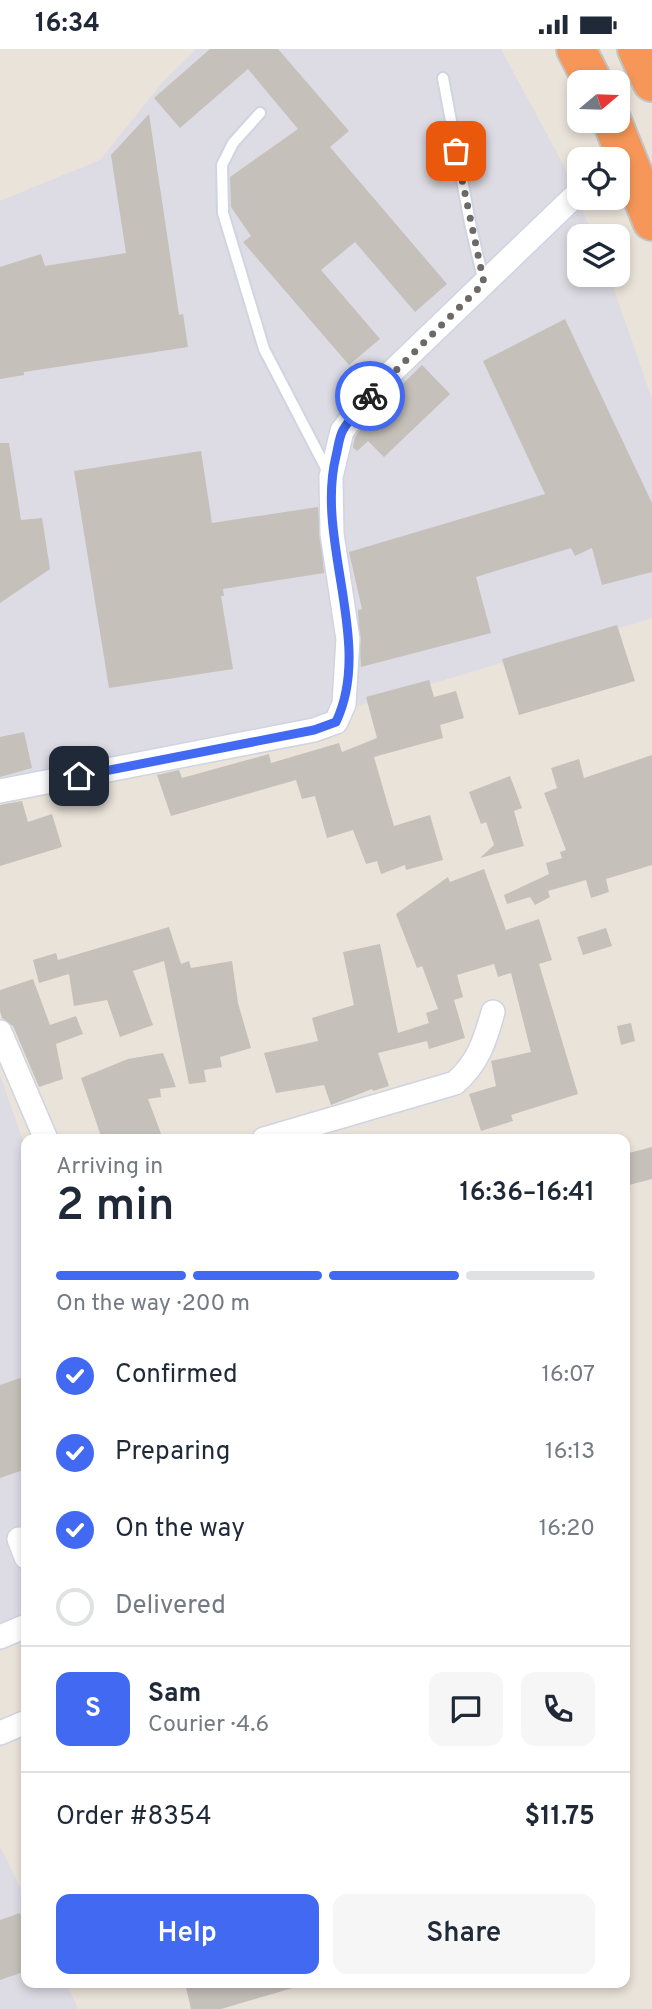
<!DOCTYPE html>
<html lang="en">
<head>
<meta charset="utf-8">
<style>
	body { margin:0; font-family:Overpass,sans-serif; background:#f6f6f7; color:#1f2937; height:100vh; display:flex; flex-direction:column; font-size:26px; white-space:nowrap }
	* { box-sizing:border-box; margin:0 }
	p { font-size:23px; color:#747a83 }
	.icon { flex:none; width:38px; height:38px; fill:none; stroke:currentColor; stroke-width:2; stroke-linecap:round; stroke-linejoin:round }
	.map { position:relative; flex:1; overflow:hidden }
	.panel { position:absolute; left:21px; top:1085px; width:609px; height:854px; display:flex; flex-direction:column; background:#fff; border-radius:14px; box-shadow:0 4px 10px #0003 }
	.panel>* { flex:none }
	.needle { width:46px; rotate:71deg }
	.fabs { position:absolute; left:567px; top:21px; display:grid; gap:14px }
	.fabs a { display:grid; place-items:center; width:63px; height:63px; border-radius:14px; background:#fff; box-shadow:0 4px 10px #0003; font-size:35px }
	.pin { position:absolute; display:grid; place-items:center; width:60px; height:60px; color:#fff; margin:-30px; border-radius:14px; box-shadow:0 4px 10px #0006 }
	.courier { position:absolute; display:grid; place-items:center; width:70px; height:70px; margin:-35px; border:5px solid #4169f1; border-radius:50%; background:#fff; color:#222; box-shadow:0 2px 9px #0007 }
	.head em { font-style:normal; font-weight:600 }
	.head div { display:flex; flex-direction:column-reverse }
	.head { display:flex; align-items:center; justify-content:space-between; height:119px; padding:0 35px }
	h1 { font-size:46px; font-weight:600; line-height:52px }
	.bar { display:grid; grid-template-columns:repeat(4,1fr); gap:10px 7px; align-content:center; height:84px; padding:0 35px }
	.bar i { height:9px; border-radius:5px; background:#e0e1e3 }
	.bar .current { background:#4169f1 }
	.bar p { grid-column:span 4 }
	.line { display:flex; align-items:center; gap:18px; padding:0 35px; border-top:2px solid #e0e1e3 }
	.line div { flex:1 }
	.round { display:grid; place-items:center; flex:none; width:74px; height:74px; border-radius:14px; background:#f6f6f7 }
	ol { padding:0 35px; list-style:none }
	li { display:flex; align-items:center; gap:21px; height:77px }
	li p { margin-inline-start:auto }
	li .icon { padding:7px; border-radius:50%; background:#4169f1; color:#fff; stroke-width:4 }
	li:last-child { color:#747a83 }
	li i { width:38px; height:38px; border:4px solid #e0e1e3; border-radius:50% }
	.action { display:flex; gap:14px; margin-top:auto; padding:14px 35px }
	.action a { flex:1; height:80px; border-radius:14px; background:#4169f1; color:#fff; font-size:28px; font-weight:600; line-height:80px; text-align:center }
	.action a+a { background:#f6f6f7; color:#1f2937 }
	.status { display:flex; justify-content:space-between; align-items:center; height:49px; padding:0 35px; background:#fff; direction:ltr }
	.status svg { height:19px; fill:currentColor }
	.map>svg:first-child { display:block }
</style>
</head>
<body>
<div class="status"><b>16:34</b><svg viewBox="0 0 49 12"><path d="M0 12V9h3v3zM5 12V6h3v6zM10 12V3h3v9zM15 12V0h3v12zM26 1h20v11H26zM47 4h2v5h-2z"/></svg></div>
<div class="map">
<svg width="652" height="1960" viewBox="0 0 652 1960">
	<rect width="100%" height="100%" fill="#eae3da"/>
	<g fill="#dddbe3">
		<path d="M196,0H501L564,117L593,187H579V226H609L652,350V569L320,668L0,729V152L100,111L162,34Z"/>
		<path d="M0,1026L26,1101V1585L0,1596Z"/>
		<path d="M0,1797L26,1851V1934H66L78,1960H0Z"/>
	</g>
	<g fill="#c5c0ba">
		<path d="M210,0H278L349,82L330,98L447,235L415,263L355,193L321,221L380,290L349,316L243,193L251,187L231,158L230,128L298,80L248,20L180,79L154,49Z"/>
		<path d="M149,65L179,266L183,265L188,298L24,323V326L0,330V218L41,205L45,217L126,204L111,106Z"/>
		<path d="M565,270L652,454V523L602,536L592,499L575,507L571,499L476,528L491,584L361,618L358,561L362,560L349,503L545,445L483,312Z"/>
		<path d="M422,316L450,345L384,408L368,392L357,402L353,398L355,388L375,362Z"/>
		<path d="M0,394H9L21,471L42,469L50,520L0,554Z"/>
		<path d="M201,402L212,474L318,458L324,524L223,540L224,547H221L233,620L109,639L74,422Z"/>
		<path d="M617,576L635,632L519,666L502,610Z"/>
		<path d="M429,631L434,648L456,642L464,669L440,676L443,689L374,708L394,777L430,766L443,811L406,821L405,816L381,825L377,812L366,815L353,781L327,789L315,747L302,750L296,731L171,767L157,726L179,721L182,729L269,705L271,714L339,694L342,703L377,689L366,648Z"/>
		<path d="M24,683L32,719L0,728V688Z"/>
		<path d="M652,706V816L606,830L609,843L591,849L586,831L548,842L550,848L535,856L530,848L507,855L504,846L549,825L546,814L562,809L560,803L566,801L544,744L557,739L551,719L579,710L584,729Z"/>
		<path d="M510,727L522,759L514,762L524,797L480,809L494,796L486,773L481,775L469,743Z"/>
		<path d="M22,752L28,773L52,765L62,798L0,817V756Z"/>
		<path d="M484,820L506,881L539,870L552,911L539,915L578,1045L511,1066L513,1072L481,1082L469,1045L496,1037L491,1012L531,1003L511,924L498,928L494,915L457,926L463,948L454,951L465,989L429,1000L427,992L378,1004L389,1037L373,1042L372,1040L331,1056L324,1036L276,1044L264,1004L318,992L312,969L354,956L343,903L380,895L398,984L429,974L426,964L438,960L422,917L417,919L396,865L448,828L450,833Z"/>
		<path d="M169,878L181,915L189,912L191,919L232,912L238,954L251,999L220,1008L222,1018L204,1021L206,1033L189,1035L164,912L133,922L153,976L120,988L107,951L74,957L69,925L39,934L33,911L56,904L58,911Z"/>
		<path d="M606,879L612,897L583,906L577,888Z"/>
		<path d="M33,930L50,976L76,967L83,985L56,995L63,1030L39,1038L13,977L2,969L0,962V941Z"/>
		<path d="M631,974L635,992L621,996L617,977Z"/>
		<path d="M163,1004L176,1038L160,1040L161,1048L148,1050L163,1090H102L81,1029L128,1010Z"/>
		<path d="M652,1098V1130L625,1137V1105Z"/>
		<path d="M26,1327V1420L0,1429V1336Z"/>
		<path d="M20,1864L26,1881V1922L0,1931V1871Z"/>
		<path d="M185,1934H296V1938L221,1960H191Z"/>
	</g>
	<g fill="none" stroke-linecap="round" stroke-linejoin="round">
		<g stroke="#d0d4e1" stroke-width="14">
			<g id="lane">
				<path d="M443,29L470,174L484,234"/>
				<path d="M260,64L233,94L222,116L223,164L264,300L329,425"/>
			</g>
		</g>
		<g stroke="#d0d4e1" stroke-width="26">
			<g id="street">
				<path d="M0,742L314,681L336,673L344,655L348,590L332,485L331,428L342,382L374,340L579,143"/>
				<path d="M0,983L46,1090"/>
				<path d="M264,1090L455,1034C478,1014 485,992 493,963"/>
				<path d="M19,1490L26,1508"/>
				<path d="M0,1588L26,1577"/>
				<path d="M0,1684L26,1673"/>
			</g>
		</g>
		<g stroke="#c3c3c3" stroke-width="42">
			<g id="highway">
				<path d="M576,0L593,33"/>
				<path d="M637,0L652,33"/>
				<path d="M612,72L652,172"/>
			</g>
		</g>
		<use href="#lane" stroke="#fff" stroke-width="10"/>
		<use href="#street" stroke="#fff" stroke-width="23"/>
		<use href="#highway" stroke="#f69759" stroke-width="38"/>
	</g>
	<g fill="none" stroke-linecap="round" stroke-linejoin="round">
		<path stroke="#6c6966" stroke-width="7" stroke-dasharray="0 12.6" d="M370,347L484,234L456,102"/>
		<path stroke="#4169f1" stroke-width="9" d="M79,727L314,681L336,673C374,594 315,492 336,407C338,399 339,388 343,381C350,369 361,358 370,347"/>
	</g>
</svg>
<div class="fabs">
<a><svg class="needle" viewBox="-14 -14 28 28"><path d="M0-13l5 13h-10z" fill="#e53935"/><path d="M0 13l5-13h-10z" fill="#747a83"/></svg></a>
<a><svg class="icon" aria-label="locate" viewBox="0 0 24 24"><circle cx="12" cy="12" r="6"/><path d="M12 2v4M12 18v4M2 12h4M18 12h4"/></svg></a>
<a><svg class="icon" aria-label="layers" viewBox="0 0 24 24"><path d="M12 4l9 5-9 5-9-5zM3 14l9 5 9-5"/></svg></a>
</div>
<div class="pin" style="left:456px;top:102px;background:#ea580c"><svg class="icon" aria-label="bag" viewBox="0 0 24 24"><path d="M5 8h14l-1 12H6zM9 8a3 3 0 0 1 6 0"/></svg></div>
<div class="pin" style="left:79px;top:727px;background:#1f2937"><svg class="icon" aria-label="home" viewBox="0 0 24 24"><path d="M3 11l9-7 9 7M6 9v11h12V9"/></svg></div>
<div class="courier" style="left:370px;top:347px"><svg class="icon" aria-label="bike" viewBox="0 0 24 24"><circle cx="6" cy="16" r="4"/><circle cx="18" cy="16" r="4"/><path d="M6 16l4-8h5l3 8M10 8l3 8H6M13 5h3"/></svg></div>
<section class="panel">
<div class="head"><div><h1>2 min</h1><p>Arriving in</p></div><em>16:36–16:41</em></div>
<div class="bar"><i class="current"></i><i class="current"></i><i class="current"></i><i></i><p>On the way · 200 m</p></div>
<ol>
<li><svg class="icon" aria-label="check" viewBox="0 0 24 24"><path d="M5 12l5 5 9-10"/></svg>Confirmed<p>16:07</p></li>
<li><svg class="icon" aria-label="check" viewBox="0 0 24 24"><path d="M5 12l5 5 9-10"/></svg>Preparing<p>16:13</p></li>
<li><svg class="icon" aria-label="check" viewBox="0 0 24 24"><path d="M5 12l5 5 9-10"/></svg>On the way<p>16:20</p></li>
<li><i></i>Delivered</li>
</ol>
<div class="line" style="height:126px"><b class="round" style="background:#4169f1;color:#fff">S</b><div><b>Sam</b><p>Courier · 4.6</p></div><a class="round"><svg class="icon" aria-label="chat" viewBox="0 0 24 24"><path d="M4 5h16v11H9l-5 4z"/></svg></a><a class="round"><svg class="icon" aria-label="phone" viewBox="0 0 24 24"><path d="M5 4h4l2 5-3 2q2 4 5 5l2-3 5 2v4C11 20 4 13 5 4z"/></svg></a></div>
<div class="line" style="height:91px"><div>Order #8354</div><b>$11.75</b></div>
<div class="action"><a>Help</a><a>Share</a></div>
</section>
</div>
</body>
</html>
